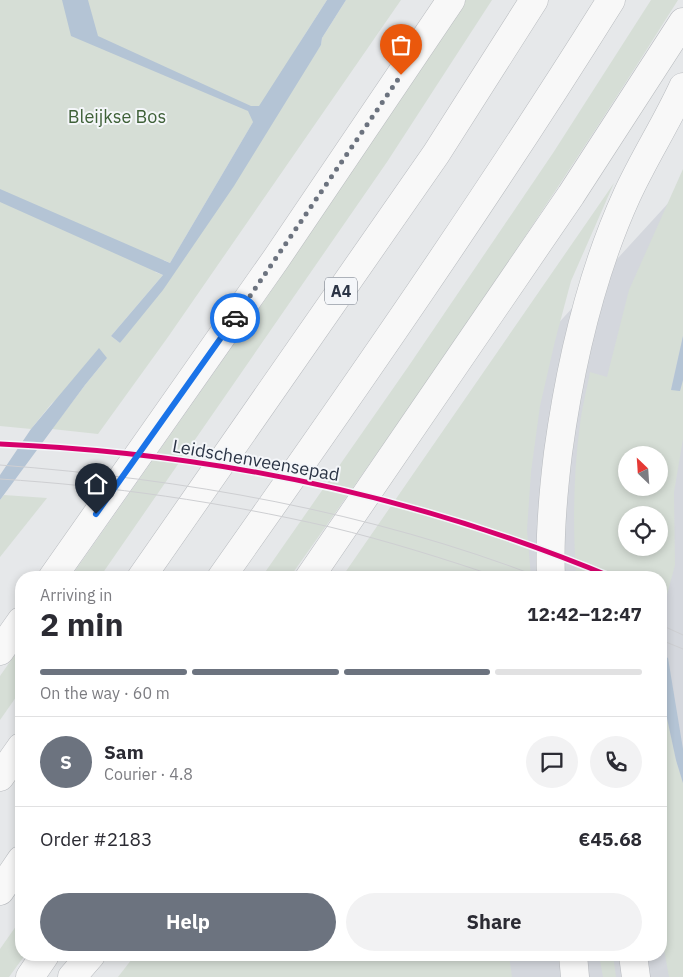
<!DOCTYPE html>
<html lang="en">
<head>
<meta charset="utf-8">
<style>
	body { margin:0; font-family:"IBM Plex Sans",sans-serif; background:#f2f2f3; color:#2b2b33; height:100vh; display:flex; flex-direction:column; font-size:19px; white-space:nowrap }
	* { box-sizing:border-box; margin:0 }
	p { font-size:16px; color:#7c7c81 }
	.icon { flex:none; width:28px; height:28px; fill:none; stroke:currentColor; stroke-width:2; stroke-linecap:round; stroke-linejoin:round }
	.map { position:relative; flex:1; overflow:hidden }
	.drawer { position:absolute; left:15px; top:571px; width:652px; height:390px; display:flex; flex-direction:column; background:#fff; border-radius:20px; box-shadow:0 2px 8px #0003 }
	.drawer>* { flex:none }
	.needle { width:32px; rotate:335deg }
	.fabs { position:absolute; left:618px; top:446px; display:grid; gap:10px }
	.fabs a { display:grid; place-items:center; width:50px; height:50px; border-radius:50%; background:#fff; box-shadow:0 2px 8px #0003; font-size:25px }
	.pin { position:absolute; display:grid; place-items:center; width:42px; height:42px; color:#fff; margin:-51px -21px; border-radius:50% 50% 50% 0; rotate:-45deg; box-shadow:0 0 5px #0007 }
	.pin .icon { rotate:45deg }
	.courier { position:absolute; display:grid; place-items:center; width:50px; height:50px; margin:-25px; border:4px solid #1a73e8; border-radius:50%; background:#fff; color:#222; box-shadow:0 1px 6px #0007 }
	.overview em { font-style:normal; font-weight:700 }
	.overview div { display:flex; flex-direction:column-reverse }
	.overview { display:flex; align-items:center; justify-content:space-between; height:85px; padding:0 25px }
	h1 { font-size:32px; font-weight:700; line-height:38px }
	.bar { display:grid; grid-template-columns:repeat(4,1fr); gap:8px 5px; align-content:center; height:60px; padding:0 25px }
	.bar i { height:6px; border-radius:4px; background:#e1e1e2 }
	.bar .selected { background:#6c737f }
	.bar p { grid-column:span 4 }
	.line { display:flex; align-items:center; gap:12px; padding:0 25px; border-top:1px solid #e1e1e2 }
	.line div { flex:1 }
	.round { display:grid; place-items:center; flex:none; width:52px; height:52px; border-radius:26px; background:#f2f2f3 }
	.primary-button { display:flex; gap:10px; margin-top:auto; padding:10px 25px }
	.primary-button a { flex:1; height:58px; border-radius:30px; background:#6c737f; color:#fff; font-size:20px; font-weight:700; line-height:58px; text-align:center }
	.primary-button a+a { background:#f2f2f3; color:#2b2b33 }
	.map>svg:first-child { display:block }
</style>
</head>
<body>
<div class="map">
<svg width="683" height="977" viewBox="0 0 683 977">
	<rect width="100%" height="100%" fill="#e6e8ea"/>
	<path fill="#d4d7dd" fill-rule="evenodd" d="M683,187V977H123L137,955H661V578L383,577L521,364ZM626,455H659V488H626ZM626,515H659V548H626Z"/>
	<g fill="#d6ded6" fill-rule="evenodd">
		<path d="M0,0H327L302,39L170,263L164,260L155,272L163,275L111,336L120,343L321,45L322,38L346,0H401L168,337L98,434L52,429L85,385L107,358L52,403L31,429L0,426Z"/>
		<path d="M466,0H492L387,162L100,577L70,578L276,284Z"/>
		<path d="M651,0H678C555,197 424,388 290,577L261,578L408,367L553,153Z"/>
		<path d="M683,169V336L671,389L680,391L683,380V439L674,492L675,565L661,617V578H576C573,526 573,475 580,424C582,407 587,389 590,372L607,377L629,290ZM626,455H659V488H626ZM626,515H659V548H626Z"/>
		<path d="M614,183L571,281L555,341L540,406L531,472L527,530L531,577H342Z"/>
		<path d="M4,495L47,498L0,557V500Z"/>
		<path d="M21,646V690L0,720V676Z"/>
		<path d="M661,690L676,760L683,783V977H669L661,933Z"/>
		<path d="M21,919V955H25L9,977H0V949Z"/>
		<path d="M135,955H509L512,977H118Z"/>
		<path d="M599,955H613L616,977H603Z"/>
	</g>
	<g fill="#b4c4d5">
		<path d="M62,0H88L98,36L251,106H259L327,0H346L322,38L321,45L234,186L163,290L120,343L111,336L163,275L0,202V189L170,263L253,122L248,111L71,36Z"/>
		<path d="M683,336V380L680,391L671,390Z"/>
		<path d="M99,348L107,358L85,385L0,500V475L31,429Z"/>
		<path d="M661,654L668,658L683,749V783L676,760L661,690Z"/>
	</g>
	<g fill="none" stroke-linecap="round" stroke-linejoin="round">
		<g stroke="#b8bbbf" stroke-width="29">
			<g id="highway">
				<path d="M52,578L276,259L451,0"/>
				<path d="M141,578L436,154L534,0"/>
				<path d="M221,578C355,388 488,197 611,0"/>
				<path d="M309,578L571,195L683,22"/>
				<path d="M551,578C549,536 553,494 558,453C570,365 590,276 627,195C644,158 666,124 683,87"/>
				<path d="M0,651L21,621"/>
				<path d="M0,777L21,747"/>
				<path d="M0,891L21,860"/>
				<path d="M573,955L575,977"/>
				<path d="M633,955L636,977"/>
				<path d="M30,977L45,955"/>
				<path d="M72,977L91,955"/>
			</g>
		</g>
		<use href="#highway" stroke="#f8f8f8" stroke-width="28"/>
		<g stroke="#cecfd2" stroke-width="1">
			<path d="M0,465C184,479 369,511 542,578"/>
			<path d="M0,479C111,486 221,502 330,527C388,541 445,559 501,578"/>
			<path d="M661,625L683,635"/>
			<path d="M661,640L683,649"/>
		</g>
		<g stroke="#f4f6f9" stroke-width="8">
			<path id="cycleway" d="M0,444C213,453 416,495 614,578"/>
		</g>
		<use href="#cycleway" stroke="#d6006c" stroke-width="5"/>
	</g>
	<g fill="none" stroke-linecap="round" stroke-linejoin="round">
		<path stroke="#6c737f" stroke-width="5" stroke-dasharray="0 9" d="M235,318L401,75"/>
		<path stroke="#1a73e8" stroke-width="6" d="M96,514L235,318"/>
	</g>
	<g text-anchor="middle" dominant-baseline="central" stroke-width="4" stroke-linejoin="round" paint-order="stroke">
		<rect fill="#f4f6f9" stroke="#676e7b" stroke-width="1" x="325" y="277.5" width="32" height="27" rx="4"/>
		<g font-size="16" font-weight="bold" fill="#2b3445">
			<text x="341" y="291">A4</text>
		</g>
		<g font-size="18" fill="#3f6138" stroke="#f4f6f9">
			<text x="117" y="116">Bleijkse Bos</text>
		</g>
		<g font-size="18" fill="#2b3445" stroke="#f4f6f9">
			<text transform="translate(256 460) rotate(10)">Leidschenveensepad</text>
		</g>
	</g>
</svg>
<div class="fabs">
<a><svg class="needle" viewBox="-14 -14 28 28"><path d="M0-13l5 13h-10z" fill="#e53935"/><path d="M0 13l5-13h-10z" fill="#7c7c81"/></svg></a>
<a><svg class="icon" aria-label="locate" viewBox="0 0 24 24"><circle cx="12" cy="12" r="6"/><path d="M12 2v4M12 18v4M2 12h4M18 12h4"/></svg></a>
</div>
<div class="pin" style="left:401px;top:75px;background:#ea580c"><svg class="icon" aria-label="bag" viewBox="0 0 24 24"><path d="M5 8h14l-1 12H6zM9 8a3 3 0 0 1 6 0"/></svg></div>
<div class="pin" style="left:96px;top:514px;background:#1f2937"><svg class="icon" aria-label="home" viewBox="0 0 24 24"><path d="M3 11l9-7 9 7M6 9v11h12V9"/></svg></div>
<div class="courier" style="left:235px;top:318px"><svg class="icon" aria-label="car" viewBox="0 0 24 24"><path d="M5 17H2v-5l4-1 3-4h7l3 4 3 1v5h-3M9 17h6M6 11h13"/><circle cx="7" cy="17" r="2"/><circle cx="17" cy="17" r="2"/></svg></div>
<section class="drawer">
<div class="overview"><div><h1>2 min</h1><p>Arriving in</p></div><em>12:42–12:47</em></div>
<div class="bar"><i class="selected"></i><i class="selected"></i><i class="selected"></i><i></i><p>On the way · 60 m</p></div>
<div class="line" style="height:90px"><b class="round" style="background:#6c737f;color:#fff">S</b><div><b>Sam</b><p>Courier · 4.8</p></div><a class="round"><svg class="icon" aria-label="chat" viewBox="0 0 24 24"><path d="M4 5h16v11H9l-5 4z"/></svg></a><a class="round"><svg class="icon" aria-label="phone" viewBox="0 0 24 24"><path d="M5 4h4l2 5-3 2q2 4 5 5l2-3 5 2v4C11 20 4 13 5 4z"/></svg></a></div>
<div class="line" style="height:65px"><div>Order #2183</div><b>€45.68</b></div>
<div class="primary-button"><a>Help</a><a>Share</a></div>
</section>
</div>
</body>
</html>
